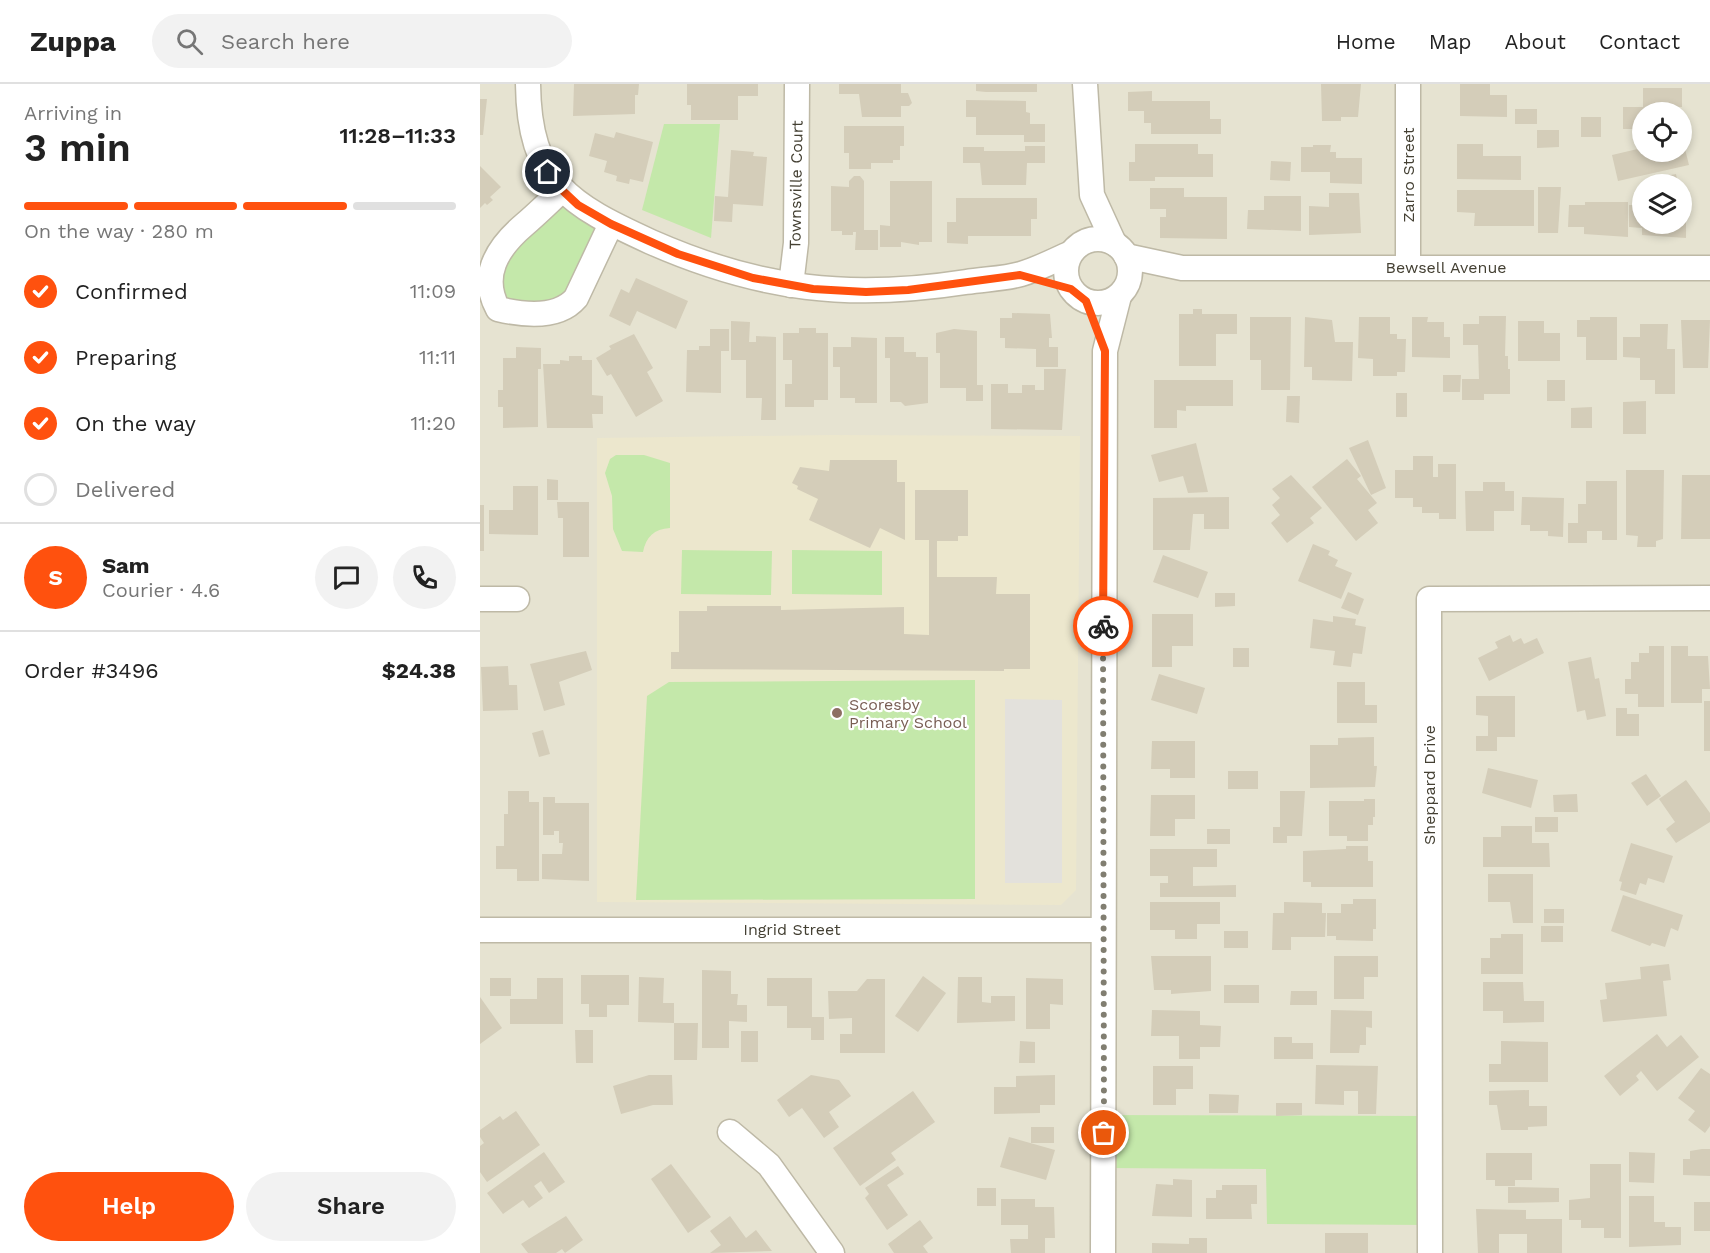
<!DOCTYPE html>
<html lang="en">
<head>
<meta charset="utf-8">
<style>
	body { margin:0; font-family:"Work Sans",sans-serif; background:#f2f2f2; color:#222; height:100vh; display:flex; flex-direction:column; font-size:22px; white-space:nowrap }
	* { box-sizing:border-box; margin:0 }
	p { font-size:20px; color:#767676 }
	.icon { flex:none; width:33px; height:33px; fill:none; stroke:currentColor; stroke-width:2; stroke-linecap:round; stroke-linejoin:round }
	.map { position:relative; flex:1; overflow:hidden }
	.drawer { display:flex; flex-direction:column; background:#fff; width:480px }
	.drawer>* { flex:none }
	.tools { position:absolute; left:1152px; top:18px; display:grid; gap:12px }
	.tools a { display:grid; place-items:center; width:60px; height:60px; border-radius:50%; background:#fff; box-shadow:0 3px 9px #0003; font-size:30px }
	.pin { position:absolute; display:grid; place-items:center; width:51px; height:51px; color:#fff; margin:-26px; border:3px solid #fff; border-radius:50%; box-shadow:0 2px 6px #0007 }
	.courier { position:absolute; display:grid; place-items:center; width:60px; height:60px; margin:-30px; border:4px solid #ff510e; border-radius:50%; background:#fff; color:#222; box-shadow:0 2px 8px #0007 }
	.summary em { font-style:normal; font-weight:600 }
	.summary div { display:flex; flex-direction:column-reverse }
	.summary { display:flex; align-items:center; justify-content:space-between; height:102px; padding:0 24px }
	h1 { font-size:39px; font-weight:600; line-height:45px }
	.bar { display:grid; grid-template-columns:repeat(4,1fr); gap:9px 6px; align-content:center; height:72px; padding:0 24px }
	.bar i { height:8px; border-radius:4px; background:#e0e0e0 }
	.bar .selected { background:#ff510e }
	.bar p { grid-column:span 4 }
	.line { display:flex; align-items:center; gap:15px; padding:0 24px; border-top:2px solid #e0e0e0 }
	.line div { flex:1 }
	.round { display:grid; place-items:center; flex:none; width:63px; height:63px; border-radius:32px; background:#f2f2f2 }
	ol { padding:0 24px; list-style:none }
	li { display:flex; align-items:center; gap:18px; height:66px }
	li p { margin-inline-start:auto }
	li .icon { padding:6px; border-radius:50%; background:#ff510e; color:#fff; stroke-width:4 }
	li:last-child { color:#767676 }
	li i { width:33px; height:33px; border:3px solid #e0e0e0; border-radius:50% }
	.cta { display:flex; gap:12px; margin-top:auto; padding:12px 24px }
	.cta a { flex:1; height:69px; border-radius:36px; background:#ff510e; color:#fff; font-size:24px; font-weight:600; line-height:69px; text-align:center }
	.cta a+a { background:#f2f2f2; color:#222 }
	header { display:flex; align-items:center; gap:36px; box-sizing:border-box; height:84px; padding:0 30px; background:#fff; border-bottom:2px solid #e0e0e0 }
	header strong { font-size:28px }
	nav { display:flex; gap:33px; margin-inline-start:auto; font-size:21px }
	.search { width:420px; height:54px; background:#f2f2f2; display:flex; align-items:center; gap:15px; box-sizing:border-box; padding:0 21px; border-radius:33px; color:#767676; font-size:22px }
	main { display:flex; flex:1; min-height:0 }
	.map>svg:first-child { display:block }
</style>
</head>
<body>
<header>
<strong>Zuppa</strong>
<div class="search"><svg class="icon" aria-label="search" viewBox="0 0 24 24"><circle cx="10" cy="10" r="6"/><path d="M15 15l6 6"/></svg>Search here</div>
<nav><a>Home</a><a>Map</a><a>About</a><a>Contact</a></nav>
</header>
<main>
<section class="drawer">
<div class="summary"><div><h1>3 min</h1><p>Arriving in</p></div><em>11:28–11:33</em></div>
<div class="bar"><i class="selected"></i><i class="selected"></i><i class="selected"></i><i></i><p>On the way · 280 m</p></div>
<ol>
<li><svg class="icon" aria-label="check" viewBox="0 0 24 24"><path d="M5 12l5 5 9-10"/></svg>Confirmed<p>11:09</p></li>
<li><svg class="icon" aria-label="check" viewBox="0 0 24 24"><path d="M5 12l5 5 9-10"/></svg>Preparing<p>11:11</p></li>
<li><svg class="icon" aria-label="check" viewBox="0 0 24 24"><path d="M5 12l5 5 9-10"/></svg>On the way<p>11:20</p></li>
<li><i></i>Delivered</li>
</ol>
<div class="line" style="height:108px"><b class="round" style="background:#ff510e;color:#fff">S</b><div><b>Sam</b><p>Courier · 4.6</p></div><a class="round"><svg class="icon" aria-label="chat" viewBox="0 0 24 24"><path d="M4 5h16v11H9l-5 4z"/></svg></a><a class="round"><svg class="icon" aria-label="phone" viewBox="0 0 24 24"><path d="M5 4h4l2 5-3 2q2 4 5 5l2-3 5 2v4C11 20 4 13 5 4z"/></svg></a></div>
<div class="line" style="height:78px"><div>Order #3496</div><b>$24.38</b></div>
<div class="cta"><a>Help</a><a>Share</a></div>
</section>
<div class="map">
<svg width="1230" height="1169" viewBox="0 0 1230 1169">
	<rect width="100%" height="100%" fill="#f2f0e3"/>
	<path fill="#e6e3d1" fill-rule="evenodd" d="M0,0H1230V1169H0ZM1162,28H1202V68H1162ZM1162,100H1202V140H1162Z"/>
	<path fill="#ece7cd" d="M351,351L600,352L596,806L581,821L117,818V354Z"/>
	<g fill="#c4e8aa">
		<path d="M184,40H240L231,154L162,126Z"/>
		<path d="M82,106L131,140L96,214L30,228L1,189Z"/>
		<path d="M136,371H164L190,379V444C174,445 166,453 163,468L142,467L133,445L132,412L125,389L130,375Z"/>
		<path d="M202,466L292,467L291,511L201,510Z"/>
		<path d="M312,466L402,467V511L312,510Z"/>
		<path d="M495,596V815L156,816L167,612L189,598Z"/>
		<path d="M624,1031L949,1032L950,1141L787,1140L786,1085L624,1084Z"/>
	</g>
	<path fill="#e3e1dc" d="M525,615L582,616V799H525Z"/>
	<g fill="#d4cdb9">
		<path d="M94,0H159L158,11H155V30L93,32Z"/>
		<path d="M207,0H278V12H258V36H211V21H207Z"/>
		<path d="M359,0H421V9H428L432,19L429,22H421V33H382L379,10H359Z"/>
		<path d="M496,0H557V8H506L496,7Z"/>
		<path d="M841,0H881L878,33H861V37H842Z"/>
		<path d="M980,0H1010V11H1027V33L980,32Z"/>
		<path d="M1163,4H1202V23H1191V28H1162V45H1143V23H1163Z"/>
		<path d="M672,7V17H730V35H741V50H671V39H664V27H648V8Z"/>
		<path d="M0,15H7L3,51H0Z"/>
		<path d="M486,16L546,17V28L550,29V40H565V58H544V51H496V33H486Z"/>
		<rect x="1035" y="25" width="22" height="15"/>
		<rect x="1101" y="33" width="20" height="20"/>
		<path d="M364,42H424V62H420V76H413V79H391V85H369V69H364Z"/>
		<path d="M1057,46H1079V63L1057,64Z"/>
		<path d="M136,48L173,58L163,98L150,95L149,100L136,97L137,92L124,88L127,77L109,72L115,49L134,54Z"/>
		<path d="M1202,53L1209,81L1138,97L1132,71L1162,64V68H1202Z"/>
		<path d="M655,60H718V70H733V93H675V97H649V78H655Z"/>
		<path d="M977,60H1003V72H1041V96L977,95Z"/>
		<path d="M833,61H851L850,68H856V74H882V100L850,99V88H821V63H833Z"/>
		<path d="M545,62H565V79H547L546,101H502L500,79H483V63H504V67H545Z"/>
		<path d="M251,66L274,68L273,72L287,73L283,122L253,120L252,138L234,137L235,112L248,113Z"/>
		<path d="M791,77L811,78L810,97L790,96Z"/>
		<path d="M0,82L21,103L10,113L13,116L7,121L5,119L0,124Z"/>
		<path d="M1196,90L1198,100H1178L1176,94Z"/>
		<path d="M374,92H380L384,97V146H398V166H375L376,148H373V151H362V147H351V102L369,103V97Z"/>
		<path d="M410,97H452V158H439V161L421,158V163H400V141L410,142Z"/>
		<path d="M1058,103H1081L1078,149H1058Z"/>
		<path d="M670,104H704V113H747V155L680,154V133H686V125H670Z"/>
		<path d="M977,106H1054V142H994L995,129L977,128Z"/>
		<path d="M849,109H879L881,149L829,151V122L849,123Z"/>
		<path d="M784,112H821V147L767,145L768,126H784Z"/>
		<path d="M476,114H557V135H551V152H488V160L467,159V138H476Z"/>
		<path d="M1105,118H1148V153L1104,150V143H1088L1089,121H1105Z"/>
		<path d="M1202,120H1206V154L1162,151V144L1149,143V121H1162V140H1202Z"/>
		<path d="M156,194L208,217L196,245L157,227L150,242L129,232L141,205L149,209Z"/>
		<path d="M713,225H722V230H757V250H736V282H699V230H713Z"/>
		<path d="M532,229L570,230L572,254H569V263H578V283H556V265L525,264V254H520V234H532Z"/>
		<path d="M999,232H1026L1025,272H1028V285H1030V310H1004V316H982V295H999L998,261H983V240H999Z"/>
		<path d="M770,233H811L810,306H781V276H770Z"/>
		<path d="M825,233L852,236L855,258H873L872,297L832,296V283H824Z"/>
		<path d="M879,233H910V250H917V255H926L925,288H917V292H893V275L878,274Z"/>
		<path d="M932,233H948L947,238H964V253H970V274L932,273Z"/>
		<path d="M1110,233H1137V276H1106V253H1097V236H1110Z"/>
		<path d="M1201,236H1230L1228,284H1203Z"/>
		<path d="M251,237L270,238L269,258H276V252L296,253V336H281L282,314H266V276H251Z"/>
		<path d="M1038,237H1064V249H1080V277H1038Z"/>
		<path d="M1160,240H1188L1187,265H1195V310H1175V296H1160V274L1143,273V253H1160Z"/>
		<path d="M319,244H336V249H348V316H334V323H305V300H312V276H303V249H319Z"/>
		<path d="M230,245H249V267H241V309L206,308L207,266H219V262H230Z"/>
		<path d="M474,245L497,247V301H503V317H486V304H460V269H456V249Z"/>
		<path d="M154,250L173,284L167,288L183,317L156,333L131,290L127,292L116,274L131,265L129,262Z"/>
		<path d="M371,253L397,254V319H375V314H360V283H353V263H371Z"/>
		<path d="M405,253H424V268H436V273H448V319L425,322L421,318H410V274H405Z"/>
		<path d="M36,263L61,264V285H58V343L23,344V323H18V306H23V274H36Z"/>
		<path d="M89,272H102V276H112V311L123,312V330H112L113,344H67L63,280H80V276L89,277Z"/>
		<path d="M564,285H586L582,346L511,345V300H528V309H542V301H555V306H564Z"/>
		<path d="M963,291H981L980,308H963Z"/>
		<path d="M674,296H753V322H706V327L697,326V344H674Z"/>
		<rect x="1067" y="296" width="18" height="21"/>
		<rect x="916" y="309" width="11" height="24"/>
		<path d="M807,312H820L819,339L806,338Z"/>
		<path d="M1166,317V350H1143V318Z"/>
		<path d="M1112,323V344H1091V324Z"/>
		<path d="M888,356L906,404L891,411L869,364Z"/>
		<path d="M716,359L728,408L708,409L703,392L679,398L671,371Z"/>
		<path d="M933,372H953V393H958V380H976V435H959V429H942V423H933V414H915V386H933Z"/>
		<path d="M867,375L881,392L877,395L897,419L888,426L898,439L876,457L832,403Z"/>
		<path d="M350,376H417V398H425V456L400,444L390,464L329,436L338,415L317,405L318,402L312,399L320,383L349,387Z"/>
		<path d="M1146,386H1184L1183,455L1176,457V463H1157L1158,452L1146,451Z"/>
		<path d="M811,391L842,424L830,434L834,439L807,459L791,439L800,431L792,421L800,414L792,405Z"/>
		<path d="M1202,391H1230V455H1201Z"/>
		<path d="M67,395L78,396V416H67Z"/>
		<path d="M1106,397H1137V456H1122V447H1107V459H1088V439H1098V420H1106Z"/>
		<path d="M1003,398H1025V407H1034V427H1014V447H986L985,407H1003Z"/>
		<path d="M33,402H58V451L9,450V426H33Z"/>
		<path d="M435,406H488V452H478V457H457V493H517L516,510H550V585H524V587L191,585V568H199V527H227V522H301V526L424,523V550L449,551V456H435Z"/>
		<path d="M749,413V445H724V430H713L710,466H673V414Z"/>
		<path d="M1042,413L1084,414L1083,453L1068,452V447H1050V441H1041Z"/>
		<path d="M77,418H109V473H83V434H78Z"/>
		<rect x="0" y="421" width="4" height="46"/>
		<path d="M833,460L850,467L848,471L858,476L855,482L872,489L861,515L818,497Z"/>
		<path d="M683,471L728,488L718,514L673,498Z"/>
		<path d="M868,508L884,515L878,531L861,524Z"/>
		<path d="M735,509H755V522L735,523Z"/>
		<path d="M672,530H713V562H692V583H672Z"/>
		<path d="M853,532L876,535L875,541L886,543L882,570L873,569L871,583L853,581L855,567L830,564L833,535L853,538Z"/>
		<path d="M1030,551L1033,558L1041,554L1044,560L1057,554L1064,569L1009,597L998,574L1018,564L1015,558Z"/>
		<path d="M1169,562H1184V623H1158V610H1145V595H1151V578H1159V569H1169Z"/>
		<path d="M1191,562H1208V572H1228L1230,605H1222V619H1191Z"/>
		<rect x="753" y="564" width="16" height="19"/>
		<path d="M106,567L112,586L79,598L85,621L64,627L50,580Z"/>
		<path d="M1111,573L1115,595L1119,594L1126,632L1107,636L1105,626L1097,628L1088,578Z"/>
		<path d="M28,582L29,601H37L38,626L3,627L1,583Z"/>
		<path d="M679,590L725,604L717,630L671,616Z"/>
		<path d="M857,598H885V621H897V639H857Z"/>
		<path d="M996,612H1035V653H1017V667H996V652H1008V632L996,631Z"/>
		<rect x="1224" y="617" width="6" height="50"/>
		<path d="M1136,624H1147V630H1159V652H1136Z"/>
		<path d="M63,646L70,670L59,673L52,649Z"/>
		<path d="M894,653V682H897L895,703L830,704V661H858V654Z"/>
		<path d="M672,657H715V694H690V685H671Z"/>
		<path d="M1008,684L1058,696L1051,724L1002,709Z"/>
		<rect x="748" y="687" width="30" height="18"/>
		<path d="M1166,690L1181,712L1167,722L1151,699Z"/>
		<path d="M1206,696L1230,729V738L1196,759L1186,745L1195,738L1179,715Z"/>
		<path d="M28,707H49V718H59V797H37V785H16V762H24V730H28Z"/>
		<path d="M800,707H825L822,752H807V759H793V743H800Z"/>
		<path d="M1097,710L1098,728H1074L1073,711Z"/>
		<path d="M671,711H715V735H695V752H670Z"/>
		<path d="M63,713H75V719H109V797L62,795V770H82L83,759H79V747H74V751H63Z"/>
		<path d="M884,715H895V733H893V741H888V757H867V752H849V717H884Z"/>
		<rect x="1055" y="733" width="23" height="15"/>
		<path d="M1021,742H1052V759H1069L1070,783H1003V753H1021Z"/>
		<rect x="727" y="745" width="23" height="15"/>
		<path d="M1151,759L1193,772L1184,799L1168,794L1166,801L1160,799L1156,811L1140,806L1142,798L1139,797Z"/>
		<path d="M866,762H888V777H893V803H831V798H823V767L866,765Z"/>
		<path d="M670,765H737V783H713V802L756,801V813H680V799H688V792H670Z"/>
		<path d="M1008,790H1053V839H1033L1030,818H1008Z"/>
		<path d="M1143,811L1203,831L1198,847L1191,844L1185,863L1172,859L1170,862L1131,847Z"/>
		<path d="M873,815H896V845H893V857L856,856V852H847V829H861V820H873Z"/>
		<path d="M670,818H740V840H717V855H695V846H670Z"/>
		<path d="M804,818L842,819V829H846L845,853H811V866H792L793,829H804Z"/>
		<rect x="1064" y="825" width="20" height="14"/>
		<rect x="1061" y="842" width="22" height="16"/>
		<rect x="744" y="847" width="24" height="17"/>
		<path d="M1021,850H1043V890H1001V874H1010V854H1021Z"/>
		<path d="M671,872H731V907L691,910V906H674Z"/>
		<path d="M854,872H898V893H884V915H854Z"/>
		<path d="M1189,880L1191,896L1183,897L1187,932L1123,938L1120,916L1127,915L1125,899L1161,895L1160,883Z"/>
		<path d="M222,886L251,887V910H258L257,921H267V938L249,937V964H222Z"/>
		<path d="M101,891H149V921H127V933H109V920H101Z"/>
		<path d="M443,892L466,909L438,948L415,932Z"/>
		<path d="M159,893L184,894L183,919H194V939L158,938Z"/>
		<path d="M478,893H502V918L511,919V912H535V937L477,939Z"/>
		<rect x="10" y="894" width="21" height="18"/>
		<path d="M57,894H83V940H30V915H57Z"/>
		<path d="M287,894H332V933H344V956H331V944H307V922H287Z"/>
		<path d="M546,894L583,895V921L570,920V945H546Z"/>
		<path d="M387,895H405V969H360V950H372V934L349,935L348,907H377Z"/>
		<path d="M1003,898H1043L1044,917H1064V938L1023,939V927H1003Z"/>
		<rect x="744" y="901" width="35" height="18"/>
		<path d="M811,907H837V921H810Z"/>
		<path d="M0,913L22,944L0,960Z"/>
		<path d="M672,926L720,927V941L741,942L740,963H720V975H699V952H671Z"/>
		<path d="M851,926L892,927V944L886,943V961H880L879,969H850Z"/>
		<path d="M194,939H218L217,976H194Z"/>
		<path d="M95,946H113V979H96Z"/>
		<rect x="261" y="947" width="17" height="31"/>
		<path d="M1177,950L1187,963L1201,951L1219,973L1177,1007L1161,987L1156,992L1159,996L1140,1012L1124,992Z"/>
		<path d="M794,953H812V959H833V975H794Z"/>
		<path d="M540,957L555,958V979H539Z"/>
		<path d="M1021,957L1068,958V998H1009V980H1021Z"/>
		<path d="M836,981L898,982L896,1030H878V1007H864V1021L835,1020Z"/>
		<path d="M673,982H713V1005H696V1021H673Z"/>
		<path d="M1221,984L1230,990V1042L1225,1049L1208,1036L1215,1027L1198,1014Z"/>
		<path d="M169,991H192L193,1021H173L141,1030L133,1002Z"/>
		<path d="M331,991L359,996L371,1012L349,1028L359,1043L344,1054L322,1024L309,1033L297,1016Z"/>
		<path d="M575,991V1021H560V1029L514,1030V1003H536V992Z"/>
		<path d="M1049,1006V1022H1067V1042L1048,1043V1046H1021L1017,1021H1009V1007Z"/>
		<path d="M433,1007L455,1038L411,1069L416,1076L380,1102L353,1064Z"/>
		<path d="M729,1010L759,1011L758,1029H729Z"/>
		<path d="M796,1019H822V1031L796,1032Z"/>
		<path d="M36,1027L60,1061L7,1098L0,1088V1062L4,1059L0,1053V1046L20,1032L23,1036Z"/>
		<rect x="551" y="1043" width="23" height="16"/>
		<path d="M529,1053L575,1066L566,1096L520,1083Z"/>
		<path d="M1222,1065H1230V1092L1203,1091V1075H1210V1067Z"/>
		<path d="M64,1068L85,1098L69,1109L61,1097L54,1102L63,1114L49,1124L43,1116L23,1130L7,1109Z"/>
		<path d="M1149,1068L1175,1069L1174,1099L1149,1098Z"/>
		<path d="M1006,1069H1052V1096H1035V1102H1015V1096H1006Z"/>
		<path d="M191,1080L231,1133L208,1149L171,1095Z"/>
		<path d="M1110,1080H1141V1154H1124V1144H1101V1136H1089V1116L1110,1114Z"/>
		<path d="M418,1082L424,1090L407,1101L428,1131L407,1146L385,1114L389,1110L385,1104Z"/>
		<path d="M693,1095L712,1096V1133L672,1132L676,1100L693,1101Z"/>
		<path d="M742,1101H777V1120H771L772,1135H726V1114H736V1106H742Z"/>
		<path d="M1028,1103L1079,1104V1118L1028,1119Z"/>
		<rect x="497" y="1104" width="19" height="18"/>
		<path d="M1149,1112H1174V1138H1185V1143H1201V1161L1149,1163Z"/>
		<path d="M521,1115H555V1123H574L575,1154H565V1169H531L530,1155H548V1141H521Z"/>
		<rect x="1214" y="1118" width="16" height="29"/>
		<path d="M996,1125L1046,1126V1135H1082V1169H1047V1150H1019V1169H998Z"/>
		<path d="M86,1132L103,1156L85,1169L82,1165L76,1169H48L41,1160Z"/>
		<path d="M250,1132L266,1154L276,1146L292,1167L230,1169L241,1161L230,1147Z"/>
		<path d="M440,1136L453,1154L443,1162L448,1169H414L408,1160Z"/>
		<rect x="845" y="1149" width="43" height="20"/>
		<path d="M709,1154H727V1169H672V1159L709,1160Z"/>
	</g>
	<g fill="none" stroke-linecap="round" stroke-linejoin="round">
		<g stroke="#beb9a6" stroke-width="27">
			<g id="minor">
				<path d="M48,0C49,98 90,121 171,158C280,206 370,216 486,198C504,195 524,195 541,190C558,185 575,176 591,169"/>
				<path d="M605,0L612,111L634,159"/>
				<path d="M82,106C69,118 57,130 44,141C17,164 0,192 18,225C43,231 78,235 96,214L131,140"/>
				<circle cx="618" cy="187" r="32"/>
				<path d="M646,172L702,184H1230"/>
				<path d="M928,183V0"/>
				<path d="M311,201L316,159L317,0"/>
				<path d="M0,515H37"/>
				<path d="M0,846H623"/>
				<path d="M250,1048L289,1081L352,1169"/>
				<path d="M623,1169L625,267L639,212"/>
				<path d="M950,1169L949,515L1230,514"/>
			</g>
		</g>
		<use href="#minor" stroke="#fff" stroke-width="24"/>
	</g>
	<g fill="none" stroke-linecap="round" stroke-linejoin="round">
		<path stroke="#817e71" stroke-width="6" stroke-dasharray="0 10.8" d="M623,542L624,1049"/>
		<path stroke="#ff510e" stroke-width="8" d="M68,88L82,106L98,121L131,140L198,170L273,194L333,205L386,208L428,206L540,191L591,205L606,217L625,267L623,542"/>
	</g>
	<circle fill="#8d6e63" stroke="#fff" stroke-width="2" cx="357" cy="629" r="6"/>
	<g text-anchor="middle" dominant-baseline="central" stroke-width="4.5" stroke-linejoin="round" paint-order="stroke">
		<g font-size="16" fill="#444033" stroke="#fff">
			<text transform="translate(928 91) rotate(-90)">Zarro Street</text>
			<text transform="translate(316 101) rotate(-89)">Townsville Court</text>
			<text x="966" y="183">Bewsell Avenue</text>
			<text transform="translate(949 701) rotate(-90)">Sheppard Drive</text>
			<text x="312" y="845">Ingrid Street</text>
		</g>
		<g font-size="16" fill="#785e54" stroke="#fff" text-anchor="start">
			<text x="369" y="620">Scoresby<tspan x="369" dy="18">Primary School</tspan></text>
		</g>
	</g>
</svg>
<div class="tools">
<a><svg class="icon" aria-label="locate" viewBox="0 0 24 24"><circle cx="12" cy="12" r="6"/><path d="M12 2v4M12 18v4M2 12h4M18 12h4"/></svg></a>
<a><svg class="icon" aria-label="layers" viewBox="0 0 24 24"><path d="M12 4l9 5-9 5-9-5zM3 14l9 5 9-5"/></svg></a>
</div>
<div class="pin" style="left:624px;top:1049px;background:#ea580c"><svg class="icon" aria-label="bag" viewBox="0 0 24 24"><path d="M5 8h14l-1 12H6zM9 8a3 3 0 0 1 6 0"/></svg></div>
<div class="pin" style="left:68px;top:88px;background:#1f2937"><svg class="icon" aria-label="home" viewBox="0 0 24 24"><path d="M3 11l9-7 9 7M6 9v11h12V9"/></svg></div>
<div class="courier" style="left:623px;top:542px"><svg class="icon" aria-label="bike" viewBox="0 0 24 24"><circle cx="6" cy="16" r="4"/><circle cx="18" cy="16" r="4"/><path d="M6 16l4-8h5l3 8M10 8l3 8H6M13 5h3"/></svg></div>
</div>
</main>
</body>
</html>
